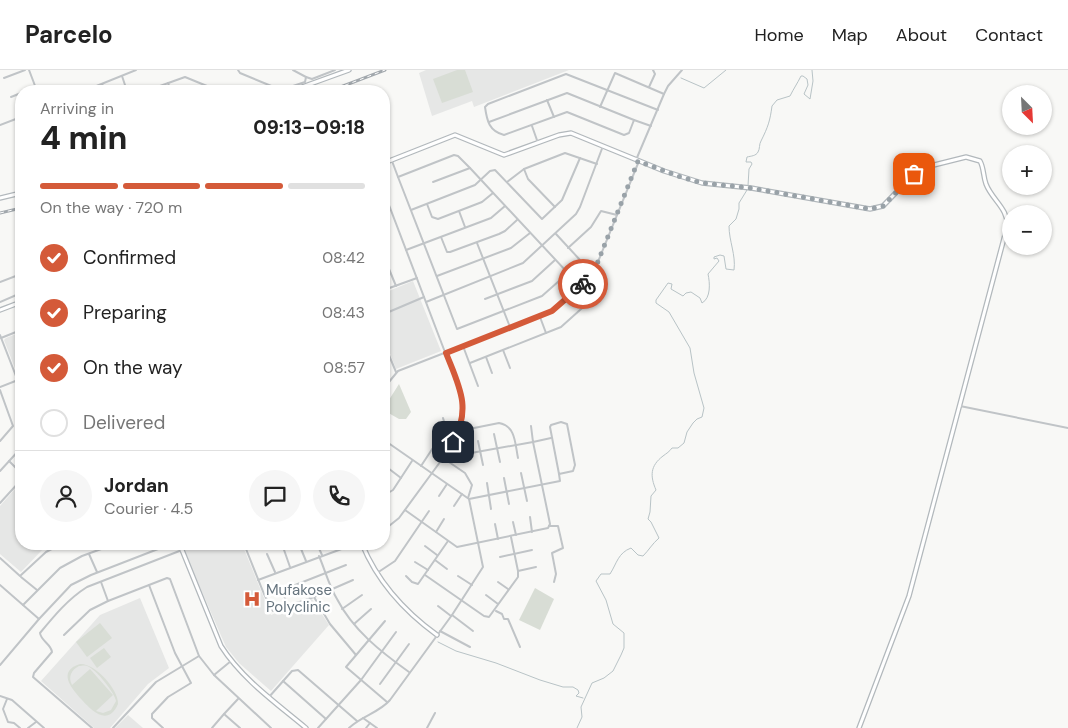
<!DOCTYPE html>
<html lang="en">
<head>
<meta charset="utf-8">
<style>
	body { margin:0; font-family:"DM Sans",sans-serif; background:#f6f6f6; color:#222; height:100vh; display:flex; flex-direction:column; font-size:19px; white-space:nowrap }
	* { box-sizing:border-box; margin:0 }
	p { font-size:16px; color:#767676 }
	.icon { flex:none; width:28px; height:28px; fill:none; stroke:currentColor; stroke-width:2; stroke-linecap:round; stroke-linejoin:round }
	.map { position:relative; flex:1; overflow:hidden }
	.details { position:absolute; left:15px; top:15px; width:375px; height:465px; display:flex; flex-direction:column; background:#fff; border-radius:20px; box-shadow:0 1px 4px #0004 }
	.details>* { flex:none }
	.needle { width:32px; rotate:156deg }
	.buttons { position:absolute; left:1002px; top:15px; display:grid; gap:10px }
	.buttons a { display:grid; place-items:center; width:50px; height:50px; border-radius:50%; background:#fff; box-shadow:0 1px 4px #0004; font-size:25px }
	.pin { position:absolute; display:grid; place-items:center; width:42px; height:42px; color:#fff; margin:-21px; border-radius:10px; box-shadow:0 2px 8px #0006 }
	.courier { position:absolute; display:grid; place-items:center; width:50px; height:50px; margin:-25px; border:4px solid #d45a39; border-radius:50%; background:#fff; color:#222; box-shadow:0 1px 6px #0007 }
	.overview em { font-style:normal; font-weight:800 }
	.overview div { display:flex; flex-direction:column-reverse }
	.overview { display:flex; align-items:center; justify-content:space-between; height:85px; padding:0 25px }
	h1 { font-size:32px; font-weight:800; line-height:38px }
	.bar { display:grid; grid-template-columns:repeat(4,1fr); gap:8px 5px; align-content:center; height:60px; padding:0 25px }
	.bar i { height:6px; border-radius:4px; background:#e0e0e0 }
	.bar .current { background:#d45a39 }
	.bar p { grid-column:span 4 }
	.line { display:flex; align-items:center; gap:12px; padding:0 25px; border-top:1px solid #e0e0e0 }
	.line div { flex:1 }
	.round { display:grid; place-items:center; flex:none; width:52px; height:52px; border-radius:26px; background:#f6f6f6 }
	ol { padding:0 25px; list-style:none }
	li { display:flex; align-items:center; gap:15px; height:55px }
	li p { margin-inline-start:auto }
	li .icon { padding:5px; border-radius:50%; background:#d45a39; color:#fff; stroke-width:4 }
	li:last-child { color:#767676 }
	li i { width:28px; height:28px; border:2px solid #e0e0e0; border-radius:50% }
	header { display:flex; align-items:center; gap:30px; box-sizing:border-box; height:70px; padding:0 25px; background:#fff; border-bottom:1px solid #e0e0e0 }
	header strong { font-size:24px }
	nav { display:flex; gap:28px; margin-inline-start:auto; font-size:18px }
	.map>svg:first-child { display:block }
</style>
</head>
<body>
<header>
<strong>Parcelo</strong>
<nav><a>Home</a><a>Map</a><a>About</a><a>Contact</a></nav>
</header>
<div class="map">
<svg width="1068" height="658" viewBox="0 0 1068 658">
	<rect width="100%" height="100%" fill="#f8f8f6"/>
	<g fill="#e6e7e6">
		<path d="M426,0H569L474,37L472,31L432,46L419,3Z"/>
		<path d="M413,211L441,281L396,299L384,268V223Z"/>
		<path d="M21,262V314L4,270L6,268Z"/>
		<path d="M21,412V474H54L43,479L21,502L0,484V436Z"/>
		<path d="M188,474H242L271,545L312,529L329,555L271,621L239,593L226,577L182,476Z"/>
		<path d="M140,528L169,598L148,614L110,658H94L41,611L100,545Z"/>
		<path d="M128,645L143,658H115Z"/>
	</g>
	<g fill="#d8ddd5" fill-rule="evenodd">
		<path d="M457,0H465L473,22L442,33L433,9Z"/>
		<path d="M399,314L411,342L406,349H399L385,341L390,337L387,333Z"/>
		<path d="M535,518L554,529L540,560L519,550Z"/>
		<path d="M100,553L112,568L87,587L76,572Z"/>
		<path d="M104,578L111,587L97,598L90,588Z"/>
		<path d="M80,594C95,593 119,620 118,634C108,657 92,641 82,630C71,618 57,601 80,594ZM79,596C82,596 83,595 87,596C96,599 115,623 116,631L111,640L103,643L96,641L113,625L90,599L72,615C68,607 71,600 79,596Z"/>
	</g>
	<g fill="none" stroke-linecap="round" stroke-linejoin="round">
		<g stroke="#b8c3c6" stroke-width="1">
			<path d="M681,8L704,18L726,0"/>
			<path d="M748,116L749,99L752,94L751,92H746L747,87C751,86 756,86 758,82C760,79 759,74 761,71C768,57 770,51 772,36L777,30L790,26C794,18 797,14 801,6H803L807,9L808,15L804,24L810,29L813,11L812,0"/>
			<path d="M438,572L456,581L496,593L540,610L563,617H573L578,620L579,623L576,626L583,628"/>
			<path d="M577,658L582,647L581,637L592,613L604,608L613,601L621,585L624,578V563L613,554L606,530L596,511L601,504H610C617,493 618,483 631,478L638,485L643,486C649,480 652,474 659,468L651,452L648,449L650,442L651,426L656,420C650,406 650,396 663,386C667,383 669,382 672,378H678L684,373L687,362L693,353L697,349L702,347L704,338L694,303L690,278L669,242L656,233V230L668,213L672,214L671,219L683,226L686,223L691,222L700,228L702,233C711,228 710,213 708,204L719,191L717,188L714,189V187L720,185L724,186L726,199L734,200C736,185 729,171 729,156L736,149L739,139V133L747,120"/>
		</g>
		<g stroke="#b2b8bc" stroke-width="5.5">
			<g id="secondary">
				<path d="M291,21L349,0"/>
				<path d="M384,93L455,65L504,85L559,65L571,63L664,101L702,113L751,118L870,139L883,136L914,104L922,98L966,87L980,91C984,98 983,106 986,114C992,130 1009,139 1007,157L909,526L859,658"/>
				<path d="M0,128L21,123"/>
				<path d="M0,240L21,232"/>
				<path d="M362,474C378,513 404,541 437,565"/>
				<path d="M180,475L221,576C242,609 276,633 306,658"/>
			</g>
		</g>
		<g stroke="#c0c4c7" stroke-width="2">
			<path d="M29,0L37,21"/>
			<path d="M238,0L240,3L281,20L305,12L306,7L312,9L335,0"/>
			<path d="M293,0L306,7"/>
			<path d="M122,6L127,21"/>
			<path d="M4,8L25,0"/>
			<path d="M168,13L171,21"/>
			<path d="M102,14L105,21"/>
			<path d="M649,17L655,4L653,0"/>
			<path d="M26,21L35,18"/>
			<path d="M84,21L136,0"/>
			<path d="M146,21L185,7L207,16L212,21"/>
			<path d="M11,27L21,23"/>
			<path d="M547,30L554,47"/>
			<path d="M600,37L615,3L664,24"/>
			<path d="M489,52L567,23L634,50"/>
			<path d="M0,55L21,47"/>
			<path d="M532,56L538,73"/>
			<path d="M651,56L634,50L629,63L624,65L567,42L504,65C489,61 487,51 485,37L488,34L566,4L658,40"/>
			<path d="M636,90L664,24L668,16L682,0"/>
			<path d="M392,91L398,107"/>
			<path d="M524,99L528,109L555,137"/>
			<path d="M433,112L470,98"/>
			<path d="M507,112L524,99L565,83L597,94"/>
			<path d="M384,122L459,319L463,332L464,343L459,361L443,388L399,448L384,460"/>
			<path d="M427,134L432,147L438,149L482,132L493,123"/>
			<path d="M411,140L475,115L490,101L495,100L542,149L562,130L580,88"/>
			<path d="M459,141L465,157"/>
			<path d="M556,164L593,204"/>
			<path d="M441,167L447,182H450L499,164L505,161L517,150"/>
			<path d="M477,173L510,257"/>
			<path d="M568,178L591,157L601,141L617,145"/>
			<path d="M406,180L491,148L505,136"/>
			<path d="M384,197L389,199L396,216"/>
			<path d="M437,206L511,178L530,163"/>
			<path d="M0,212L21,204"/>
			<path d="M384,220L417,208"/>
			<path d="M485,229L532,211L555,190"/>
			<path d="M0,232L21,223"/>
			<path d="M426,232L523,193L576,144L580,137L603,76"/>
			<path d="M384,244L424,227"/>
			<path d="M540,247L546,263"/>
			<path d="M0,265L21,319"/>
			<path d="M1,268L21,260"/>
			<path d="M384,273L396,302"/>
			<path d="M463,276L478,316"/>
			<path d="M503,280L510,298"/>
			<path d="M486,287L492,303"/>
			<path d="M470,293L561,257L590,231V228L580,216L470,98L458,86L454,85L398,107L457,259L542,226L568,203"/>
			<path d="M0,317L18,310"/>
			<path d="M384,318L398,301L539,246L555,239L593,204L639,91"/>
			<path d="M0,320L13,356L0,371"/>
			<path d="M960,336L1068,358"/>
			<path d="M561,352L567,354L575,395L573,401L559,404L550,357L551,355Z"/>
			<path d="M531,356L533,372L551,368"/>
			<path d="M459,361L499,353C516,356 515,374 518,388"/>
			<path d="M494,364L500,392"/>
			<path d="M478,371L483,395"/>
			<path d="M443,388L465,403L472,415L468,428"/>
			<path d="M9,391L21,403"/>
			<path d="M384,395L401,408"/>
			<path d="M421,396L446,358L443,348"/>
			<path d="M0,401L21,378"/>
			<path d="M521,403L527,431"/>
			<path d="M504,408L509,434"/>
			<path d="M487,413L491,439"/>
			<path d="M384,421L388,423L393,420L412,391"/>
			<path d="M439,426L447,414"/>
			<path d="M469,429L560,411L559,404"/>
			<path d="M0,433L21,410"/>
			<path d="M454,436L462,424"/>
			<path d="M405,440L457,477L548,458L550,454L548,444L533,372L471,383L453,372"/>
			<path d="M530,447L532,462"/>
			<path d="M513,452L516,465"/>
			<path d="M495,454L498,469"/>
			<path d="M549,456H558L563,478L552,483L556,504L554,512"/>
			<path d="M436,462L444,449"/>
			<path d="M244,474L264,524L273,541L314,527L353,510"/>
			<path d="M299,474L306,491"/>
			<path d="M317,474L322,485"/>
			<path d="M336,474L338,480"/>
			<path d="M425,476L437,485"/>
			<path d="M283,477L290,497"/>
			<path d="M89,484L97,502"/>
			<path d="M267,484L275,502"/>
			<path d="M319,486C325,500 329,516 337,529C353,560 381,582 409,602"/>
			<path d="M500,487L532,480"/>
			<path d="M0,488L20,506L46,482L61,474"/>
			<path d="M435,490L447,499"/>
			<path d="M415,492L428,500"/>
			<path d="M518,501L536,497"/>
			<path d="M377,503L395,491L429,441"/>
			<path d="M425,505L484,546L489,547L518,507V501L511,467"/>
			<path d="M406,506L412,512L418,514L448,471"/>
			<path d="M458,506L472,515"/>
			<path d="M21,507L37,520"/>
			<path d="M258,510L355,474"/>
			<path d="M101,512L108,531"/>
			<path d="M498,512L508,519"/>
			<path d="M0,515L39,549"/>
			<path d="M149,515L175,583L191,613L168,627L152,644V648L163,658"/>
			<path d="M486,525L498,534"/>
			<path d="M314,527L330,554L356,585"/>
			<path d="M23,535L60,498L82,486L115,474"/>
			<path d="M288,536L283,523L285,519L346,495"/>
			<path d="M438,536L451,546"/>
			<path d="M342,539L362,525"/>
			<path d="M496,541L502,544L504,549H508L520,577"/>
			<path d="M452,545L473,561"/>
			<path d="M385,551L346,597L387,632"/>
			<path d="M354,554L371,539"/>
			<path d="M440,561L470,577"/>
			<path d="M64,565L90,540L108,531L167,508L170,509L199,586L156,612L113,658"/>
			<path d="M199,586L214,605L271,658"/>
			<path d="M0,595L39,549L71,515L91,505L171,474"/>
			<path d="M214,605L231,591"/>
			<path d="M283,611L326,649"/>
			<path d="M380,614L409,574"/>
			<path d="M0,626L12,630L44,658"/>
			<path d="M269,627L292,601L298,600L357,651"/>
			<path d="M7,629L3,639L8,652L14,653L20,658"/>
			<path d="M224,644L238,629"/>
			<path d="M363,648L377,658"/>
			<path d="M28,658L36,652"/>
			<path d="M92,658L33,607L34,603L52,582C51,574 41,571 40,563C54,546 68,529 87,517L182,480"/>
			<path d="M212,658L224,644L240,658"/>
			<path d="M318,658L361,610L396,562"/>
			<path d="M349,658C361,646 379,643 390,630L452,545L483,497L469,429L384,370"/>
			<path d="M366,658L370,653"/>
			<path d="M427,658L435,643"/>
		</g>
		<use href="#secondary" stroke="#fff" stroke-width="3"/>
		<g stroke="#a2a8ad" stroke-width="3">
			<g id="rail">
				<path d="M330,21L385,0"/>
				<path d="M0,143L21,138"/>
			</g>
		</g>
		<use href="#rail" stroke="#fff" stroke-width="1" stroke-dasharray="4" stroke-linecap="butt"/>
	</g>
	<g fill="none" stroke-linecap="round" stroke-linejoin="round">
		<path stroke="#99a2a8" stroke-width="5" stroke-dasharray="0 9" d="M583,214L593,204L638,91L678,106L702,113L751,118L870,139L883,136L914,104"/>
		<path stroke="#d45a39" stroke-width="6" d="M453,372C472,338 459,316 446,283L552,241L583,214"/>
	</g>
	<defs>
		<g id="hospital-bare" transform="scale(1.35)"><path d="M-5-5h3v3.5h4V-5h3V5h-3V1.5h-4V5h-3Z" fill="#d45a39" stroke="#fff" stroke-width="2.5" paint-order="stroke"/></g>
	</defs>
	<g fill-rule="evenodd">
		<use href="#hospital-bare" x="252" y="529"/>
	</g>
	<g text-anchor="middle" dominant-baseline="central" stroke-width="5" stroke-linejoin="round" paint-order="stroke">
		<g font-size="15" fill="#66747e" stroke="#fff" text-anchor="start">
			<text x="266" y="520">Mufakose<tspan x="266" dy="17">Polyclinic</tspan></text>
		</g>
	</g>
</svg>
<div class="buttons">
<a><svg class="needle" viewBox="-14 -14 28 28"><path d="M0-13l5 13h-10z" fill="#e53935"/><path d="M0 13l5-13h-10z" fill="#767676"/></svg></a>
<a>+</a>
<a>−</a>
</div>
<div class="pin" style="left:914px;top:104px;background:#ea580c"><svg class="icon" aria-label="bag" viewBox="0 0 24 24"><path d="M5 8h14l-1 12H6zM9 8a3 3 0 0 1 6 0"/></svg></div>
<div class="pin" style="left:453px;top:372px;background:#1f2937"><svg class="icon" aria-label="home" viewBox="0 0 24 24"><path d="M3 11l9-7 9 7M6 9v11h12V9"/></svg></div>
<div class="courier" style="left:583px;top:214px"><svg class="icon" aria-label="bike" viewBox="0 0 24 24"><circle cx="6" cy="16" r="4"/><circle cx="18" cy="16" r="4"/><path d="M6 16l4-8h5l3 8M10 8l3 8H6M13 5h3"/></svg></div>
<section class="details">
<div class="overview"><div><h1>4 min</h1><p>Arriving in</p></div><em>09:13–09:18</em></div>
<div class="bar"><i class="current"></i><i class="current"></i><i class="current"></i><i></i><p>On the way · 720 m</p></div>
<ol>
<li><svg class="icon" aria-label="check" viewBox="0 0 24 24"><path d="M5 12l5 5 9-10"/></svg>Confirmed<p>08:42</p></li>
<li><svg class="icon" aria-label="check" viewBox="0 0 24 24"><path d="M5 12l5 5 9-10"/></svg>Preparing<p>08:43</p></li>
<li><svg class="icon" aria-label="check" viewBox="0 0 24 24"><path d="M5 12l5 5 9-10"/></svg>On the way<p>08:57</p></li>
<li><i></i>Delivered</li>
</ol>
<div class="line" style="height:90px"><a class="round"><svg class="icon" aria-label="person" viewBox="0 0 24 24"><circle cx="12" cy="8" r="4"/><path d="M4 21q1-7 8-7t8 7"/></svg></a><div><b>Jordan</b><p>Courier · 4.5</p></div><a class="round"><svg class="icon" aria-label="chat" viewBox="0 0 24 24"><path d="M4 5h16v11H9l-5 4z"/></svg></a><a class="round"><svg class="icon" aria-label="phone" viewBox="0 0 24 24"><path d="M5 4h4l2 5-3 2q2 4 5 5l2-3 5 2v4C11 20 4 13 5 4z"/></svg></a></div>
</section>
</div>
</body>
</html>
